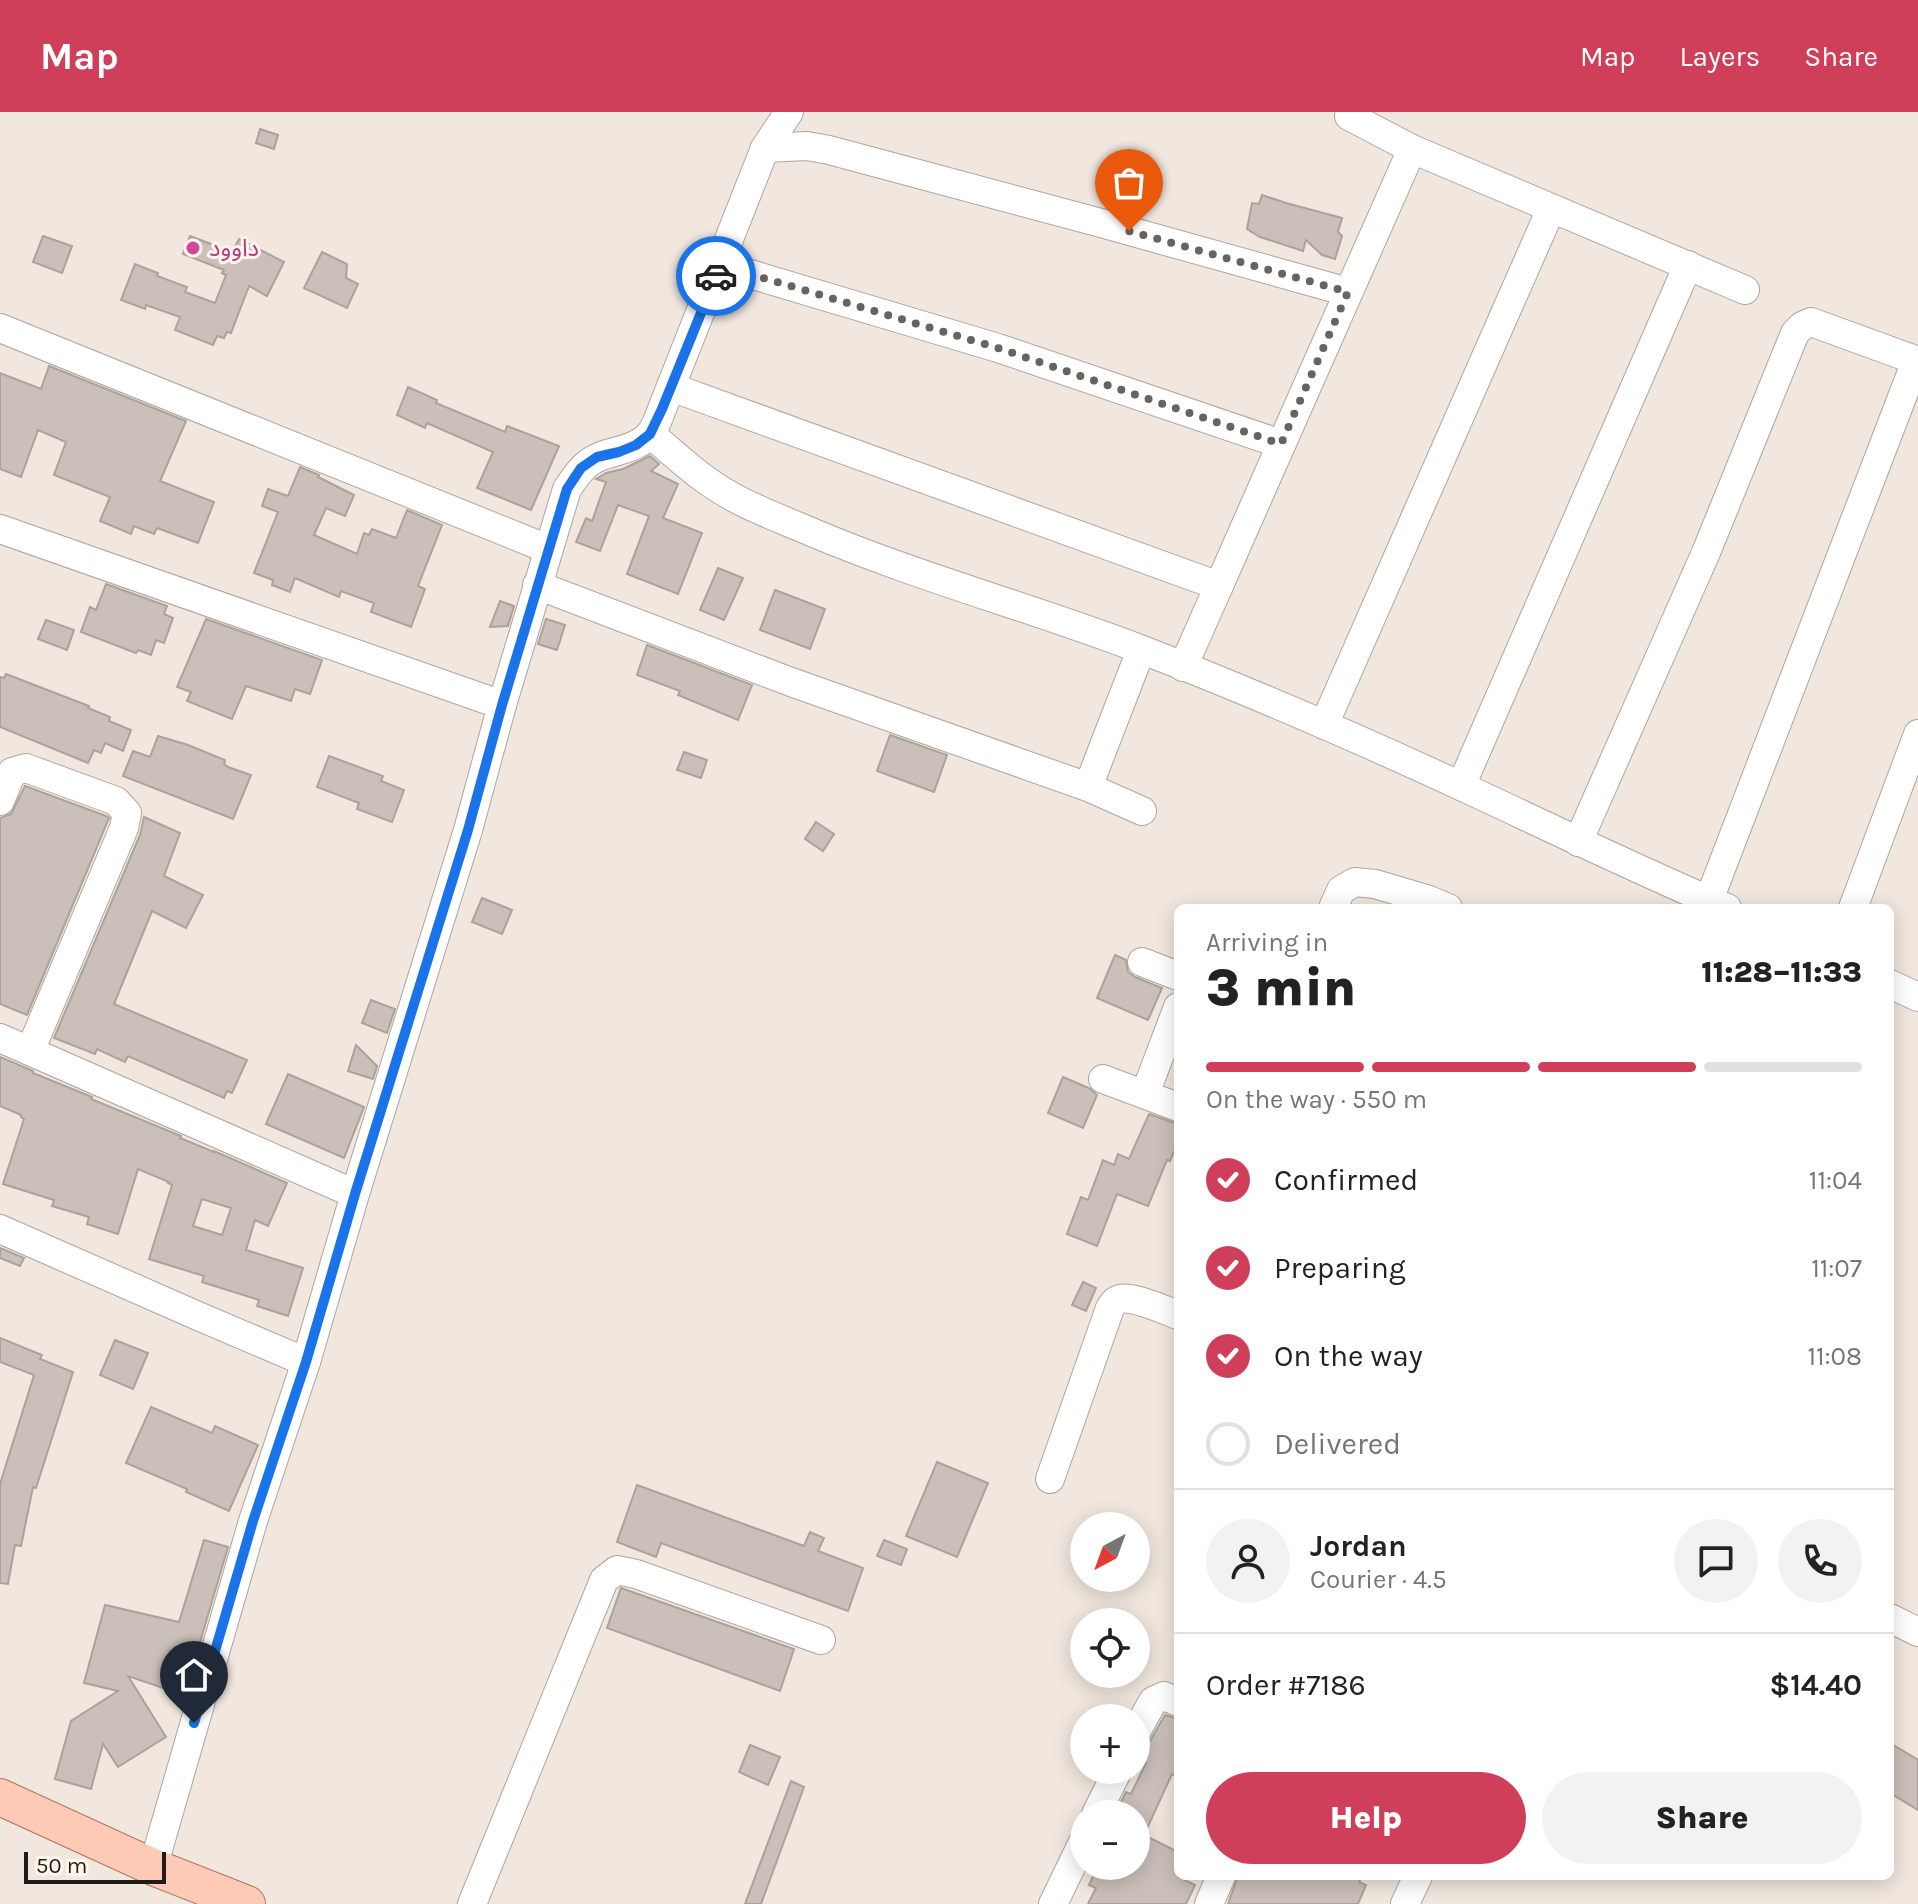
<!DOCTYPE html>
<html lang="en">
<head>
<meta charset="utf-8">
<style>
	body { margin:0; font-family:Karla,"Noto Sans Arabic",sans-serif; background:#f2f2f2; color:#222; height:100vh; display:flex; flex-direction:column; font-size:30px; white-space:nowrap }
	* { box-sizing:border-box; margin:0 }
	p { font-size:26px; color:#767676 }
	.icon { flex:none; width:44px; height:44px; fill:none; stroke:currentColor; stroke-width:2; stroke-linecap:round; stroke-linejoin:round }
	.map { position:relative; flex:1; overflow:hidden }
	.details { position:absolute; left:1174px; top:792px; width:720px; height:976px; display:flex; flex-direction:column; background:#fff; border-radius:12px; box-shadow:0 4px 20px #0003 }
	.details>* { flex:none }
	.needle { width:52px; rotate:221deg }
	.buttons { position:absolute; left:1070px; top:1400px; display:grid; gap:16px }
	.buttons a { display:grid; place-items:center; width:80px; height:80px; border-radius:50%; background:#fff; box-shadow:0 4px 20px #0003; font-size:40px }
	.scale { position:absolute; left:24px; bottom:20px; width:142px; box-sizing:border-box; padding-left:8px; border:4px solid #201c19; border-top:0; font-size:22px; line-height:28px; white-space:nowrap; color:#201c19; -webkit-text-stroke:6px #fef5eb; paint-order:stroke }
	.pin { position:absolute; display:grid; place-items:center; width:68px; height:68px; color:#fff; margin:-82px -34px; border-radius:50% 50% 50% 0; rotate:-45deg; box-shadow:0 0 8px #0007 }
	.pin .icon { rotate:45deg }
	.courier { position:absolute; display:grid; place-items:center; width:80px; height:80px; margin:-40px; border:6px solid #1a73e8; border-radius:50%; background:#fff; color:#222; box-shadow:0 2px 10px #0007 }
	.head em { font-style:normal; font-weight:800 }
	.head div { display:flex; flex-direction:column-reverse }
	.head { display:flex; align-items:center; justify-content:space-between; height:136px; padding:0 32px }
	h1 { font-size:52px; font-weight:800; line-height:60px }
	.bar { display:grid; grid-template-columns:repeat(4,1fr); gap:12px 8px; align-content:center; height:96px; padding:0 32px }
	.bar i { height:10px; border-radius:6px; background:#e0e0e0 }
	.bar .current { background:#cf3f59 }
	.bar p { grid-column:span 4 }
	.line { display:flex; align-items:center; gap:20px; padding:0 32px; border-top:2px solid #e0e0e0 }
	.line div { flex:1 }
	.round { display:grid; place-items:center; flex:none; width:84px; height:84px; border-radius:42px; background:#f2f2f2 }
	ol { padding:0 32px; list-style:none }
	li { display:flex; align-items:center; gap:24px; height:88px }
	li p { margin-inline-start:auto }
	li .icon { padding:8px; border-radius:50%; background:#cf3f59; color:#fff; stroke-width:4 }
	li:last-child { color:#767676 }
	li i { width:44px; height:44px; border:4px solid #e0e0e0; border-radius:50% }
	.button { display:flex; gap:16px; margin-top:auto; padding:16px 32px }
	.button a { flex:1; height:92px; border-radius:48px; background:#cf3f59; color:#fff; font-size:32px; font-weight:800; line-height:92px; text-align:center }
	.button a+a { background:#f2f2f2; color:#222 }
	header { display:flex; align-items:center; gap:48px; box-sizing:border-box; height:112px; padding:0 40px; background:#cf3f59; color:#fff }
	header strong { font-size:38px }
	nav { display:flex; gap:44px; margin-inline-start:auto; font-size:28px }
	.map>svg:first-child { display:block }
</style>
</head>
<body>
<header>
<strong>Map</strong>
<nav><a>Map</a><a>Layers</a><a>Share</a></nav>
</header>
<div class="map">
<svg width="1918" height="1792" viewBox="0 0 1918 1792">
	<rect width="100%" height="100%" fill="#f1e7de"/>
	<g fill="#cbc0b9" stroke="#aca29a" stroke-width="2" fill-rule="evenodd">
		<path d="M260,17L278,23L274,37L256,31Z"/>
		<path d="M1262,83L1286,91L1342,106L1338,120L1342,124L1335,147L1322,143L1306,128L1303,139L1260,125L1247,117L1252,91L1259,92Z"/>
		<path d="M43,124L72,134L62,161L33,150Z"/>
		<path d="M190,124L232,140L239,127L284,150L267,184L249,174L231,221L227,220L224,226L217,224L213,233L175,218L180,205L146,193L145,197L121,188L135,152L158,161L157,164L187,175L185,180L215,191L226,163L222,161L224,158L183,142Z"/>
		<path d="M322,140L347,152L346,166L358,172L347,196L304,176Z"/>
		<path d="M49,254L186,309L160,369L214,390L198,431L157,416L154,422L134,414L131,422L100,409L110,385L54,363L66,330L38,318L21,365L0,357V261L41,277Z"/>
		<path d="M408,275L437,288L436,291L505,320L507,314L559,334L531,398L477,376L493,340L427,311L425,316L397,303Z"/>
		<path d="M650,344L659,352L651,359L678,372L663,406L702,421L678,482L627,462L649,404L618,393L600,439L576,430L586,406L592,409L606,370L596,367L606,361L623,357Z"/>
		<path d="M300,355L319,363L318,365L354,383L345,404L326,396L314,423L357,442L364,421L369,423L372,417L396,426L407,398L442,413L418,474L425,477L411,515L371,500L374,491L341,479L339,485L295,466L290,480L272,473L273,468L254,461L278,400L262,394L268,377L288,384Z"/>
		<path d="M718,456L743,466L724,508L700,498Z"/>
		<path d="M106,472L167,494L164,502L173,506L164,531L156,528L151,543L138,538L136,541L81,520L90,495L96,498Z"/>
		<path d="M775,478L825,497L810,537L760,518Z"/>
		<path d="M500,489L514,494L508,514L490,515Z"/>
		<path d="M206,507L322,548L310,582L295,577L291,589L246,574L232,607L187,589L191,580L177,575Z"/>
		<path d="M546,507L565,513L557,538L538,532Z"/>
		<path d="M46,508L74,518L67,538L38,527Z"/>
		<path d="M647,533L752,573L738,608L678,583L680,579L637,563Z"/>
		<path d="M6,562L89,594L88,596L110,605L109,609L131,618L123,639L105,631L101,641L94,638L88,651L0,615V565L4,566Z"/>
		<path d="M890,623L947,643L934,680L877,659Z"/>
		<path d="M158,624L188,633L225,648L224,652L228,655L251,663L233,707L123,664L133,639L150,645Z"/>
		<path d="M684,640L707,648L701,666L677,658Z"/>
		<path d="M329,644L383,664L381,669L404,678L392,710L357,697L359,691L317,675Z"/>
		<path d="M25,674L106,704L109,706L27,903L0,892V706L11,702Z"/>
		<path d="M144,705L180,721L164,764L203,783L186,816L152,799L114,892L247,948L232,981L227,979L224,986L128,944L125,950L97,937L95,942L54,926L140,723Z"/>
		<path d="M816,710L834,722L823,739L805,727Z"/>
		<path d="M482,786L512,798L502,822L472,810Z"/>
		<path d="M1115,843L1126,848L1128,860L1135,865L1162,876L1148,908L1097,886Z"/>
		<path d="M371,888L395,897L387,921L362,911Z"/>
		<path d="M356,933L377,954L373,967L348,959Z"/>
		<path d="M0,945L33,959V961L92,985L91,987L181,1024L180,1026L214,1040V1039L287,1071L268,1114L255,1108L246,1138L303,1156L288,1204L257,1194L259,1188L202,1170L204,1164L149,1147L172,1073L168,1071L169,1070L138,1057L118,1122L87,1112L89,1105L52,1094L54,1088L3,1072L24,1007L21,1005V1003L0,994ZM202,1087L231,1096L222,1123L193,1114Z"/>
		<path d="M288,962L364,995L344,1046L266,1012Z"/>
		<path d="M1063,965L1089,976L1097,983L1083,1016L1048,1001Z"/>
		<path d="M1149,1002L1178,1012V1031L1170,1049L1167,1048L1148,1094L1117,1082L1097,1134L1067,1122L1081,1085L1088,1088L1103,1048L1114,1053L1118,1042L1129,1047Z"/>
		<path d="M0,1136L24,1146L20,1154L0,1146Z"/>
		<path d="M1083,1170L1096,1176L1086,1199L1072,1193Z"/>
		<path d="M0,1226L42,1243L40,1247L73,1260L36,1376L33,1375L21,1434L15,1433L8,1472L0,1471V1372L34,1263L0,1250Z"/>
		<path d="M115,1228L148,1241L133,1277L100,1263Z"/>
		<path d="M151,1295L212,1321L215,1314L258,1333L229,1399L186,1380L187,1377L126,1351Z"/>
		<path d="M937,1350L988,1371L957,1445L906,1424Z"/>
		<path d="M637,1373L804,1434L810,1420L824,1426L818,1439L863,1456L848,1499L661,1431L656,1445L617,1430Z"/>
		<path d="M204,1428L228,1435L193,1554L175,1549L166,1577L128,1564L166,1625L118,1655L103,1632L91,1677L55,1667L71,1609L118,1579L84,1571L105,1493L179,1510Z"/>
		<path d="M884,1428L907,1437L901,1453L877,1444Z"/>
		<path d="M621,1476L794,1537L780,1579L607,1516Z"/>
		<path d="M1165,1603L1178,1607V1665L1172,1662L1144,1723L1178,1740V1765L1195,1773L1186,1792H1088L1096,1776L1089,1773L1098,1754H1136V1702H1115L1126,1680L1131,1682L1146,1651L1136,1647V1637L1144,1635L1150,1629Z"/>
		<path d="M1890,1631L1918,1648V1698L1890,1681Z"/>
		<path d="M750,1633L780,1645L768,1673L739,1660Z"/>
		<path d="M791,1669L804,1675L761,1792H745Z"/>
		<path d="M1238,1764H1362L1359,1770L1366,1773L1358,1792H1228Z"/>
	</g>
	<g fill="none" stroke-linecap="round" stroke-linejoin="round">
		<g stroke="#aea59d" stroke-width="30">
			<g id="minor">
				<path d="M1349,4L1412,37L1745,178"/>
				<path d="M765,36L807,34L829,38L1101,111L1348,180"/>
				<path d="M720,153L998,236L1281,332"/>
				<path d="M0,216L548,437"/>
				<path d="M671,275L1219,474"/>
				<path d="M650,322C669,337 686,354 706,368C737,391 774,404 809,419C917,465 1030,495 1140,537C1249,579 1357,626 1463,675C1551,716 1638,758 1727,796"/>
				<path d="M0,417L502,593"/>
				<path d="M537,473L791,570L1088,675L1142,699"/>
				<path d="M1183,555L1412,37"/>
				<path d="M1324,613L1551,97"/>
				<path d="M1461,674L1688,153"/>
				<path d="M1088,675L1141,538"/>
				<path d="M0,689L12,660L26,656L116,689L127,701L124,716L30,939"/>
				<path d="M1578,730L1707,438L1795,221L1802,214L1811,210L1918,249"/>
				<path d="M1709,788L1916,249"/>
				<path d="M1333,796L1341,778L1355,770L1375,772L1429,788L1448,796"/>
				<path d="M1853,796L1918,622"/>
				<path d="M1142,850L1178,864"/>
				<path d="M1890,872L1918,885"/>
				<path d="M0,926L355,1082"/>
				<path d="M1103,967L1178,995"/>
				<path d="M1145,982L1178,895"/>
				<path d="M0,1117L198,1204L306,1250"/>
				<path d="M1050,1367L1110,1196C1114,1190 1114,1189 1120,1187C1134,1184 1164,1198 1178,1203"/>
				<path d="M1890,1506L1918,1520"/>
				<path d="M1136,1620L1153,1589L1164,1584L1178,1590"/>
				<path d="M1096,1702L1118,1658"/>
				<path d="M153,1755L253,1409L306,1250L355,1082L468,718L502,593L567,377C576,364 584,351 599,345C616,338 638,337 651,321C656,314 659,305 662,297L765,36L789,0"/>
				<path d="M472,1792L604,1468L617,1458L636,1462L821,1528"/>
				<path d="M1053,1792L1084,1728"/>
				<path d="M1209,1792L1221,1764"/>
				<path d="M1405,1792L1418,1764"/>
			</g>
		</g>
		<g stroke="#af765f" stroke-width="38">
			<path id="major" d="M0,1685L153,1755L247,1792"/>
		</g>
		<use href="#minor" stroke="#fff" stroke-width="28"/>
		<use href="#major" stroke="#fdcab6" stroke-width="36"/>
	</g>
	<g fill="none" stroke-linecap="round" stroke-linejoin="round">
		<path stroke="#69635e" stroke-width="8" stroke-dasharray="0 14.4" d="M716,164L720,153L998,236L1281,332L1348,180L1129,119"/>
		<path stroke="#1a73e8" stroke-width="10" d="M194,1611L253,1409L306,1250L355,1082L468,718L502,593L567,377L581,356L597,345L619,340L636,333L650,322L662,297L716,164"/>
	</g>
	<circle fill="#d1479c" stroke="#fef5eb" stroke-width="3" cx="193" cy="136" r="8"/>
	<g text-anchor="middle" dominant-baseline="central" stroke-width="6" stroke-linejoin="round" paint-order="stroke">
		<g font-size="24" fill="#b23c85" stroke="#fef5eb" text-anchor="start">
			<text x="209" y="136">داوود</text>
		</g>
	</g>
</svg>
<div class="buttons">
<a><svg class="needle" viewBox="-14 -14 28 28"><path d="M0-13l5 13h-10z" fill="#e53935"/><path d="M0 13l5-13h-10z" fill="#767676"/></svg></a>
<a><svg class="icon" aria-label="locate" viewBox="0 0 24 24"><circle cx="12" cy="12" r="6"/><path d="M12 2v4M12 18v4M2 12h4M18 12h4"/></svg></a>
<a>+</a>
<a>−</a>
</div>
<div class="scale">50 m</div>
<div class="pin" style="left:1129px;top:119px;background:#ea580c"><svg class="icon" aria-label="bag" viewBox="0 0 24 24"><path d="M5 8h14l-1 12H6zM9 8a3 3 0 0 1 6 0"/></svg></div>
<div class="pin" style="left:194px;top:1611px;background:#1f2937"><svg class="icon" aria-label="home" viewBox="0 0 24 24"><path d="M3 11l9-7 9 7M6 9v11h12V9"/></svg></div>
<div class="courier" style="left:716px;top:164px"><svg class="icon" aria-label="car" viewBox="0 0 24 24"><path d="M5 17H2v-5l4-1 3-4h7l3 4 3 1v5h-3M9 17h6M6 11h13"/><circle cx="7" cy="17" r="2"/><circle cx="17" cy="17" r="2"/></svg></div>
<section class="details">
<div class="head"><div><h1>3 min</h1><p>Arriving in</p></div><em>11:28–11:33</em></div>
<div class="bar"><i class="current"></i><i class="current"></i><i class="current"></i><i></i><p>On the way · 550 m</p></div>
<ol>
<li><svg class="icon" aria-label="check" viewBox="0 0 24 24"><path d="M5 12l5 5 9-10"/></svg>Confirmed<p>11:04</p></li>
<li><svg class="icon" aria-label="check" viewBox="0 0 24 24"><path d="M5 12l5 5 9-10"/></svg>Preparing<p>11:07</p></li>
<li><svg class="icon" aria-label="check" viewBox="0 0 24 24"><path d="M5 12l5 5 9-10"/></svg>On the way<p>11:08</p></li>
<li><i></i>Delivered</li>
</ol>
<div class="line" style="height:144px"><a class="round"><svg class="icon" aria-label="person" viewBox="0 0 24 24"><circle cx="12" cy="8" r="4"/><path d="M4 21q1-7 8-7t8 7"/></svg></a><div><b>Jordan</b><p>Courier · 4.5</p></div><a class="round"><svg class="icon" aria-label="chat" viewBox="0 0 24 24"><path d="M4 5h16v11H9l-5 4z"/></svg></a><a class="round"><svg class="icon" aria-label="phone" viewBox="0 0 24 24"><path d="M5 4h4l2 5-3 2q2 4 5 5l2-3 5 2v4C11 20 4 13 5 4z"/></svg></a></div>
<div class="line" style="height:104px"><div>Order #7186</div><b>$14.40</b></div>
<div class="button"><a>Help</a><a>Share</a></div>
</section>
</div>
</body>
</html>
